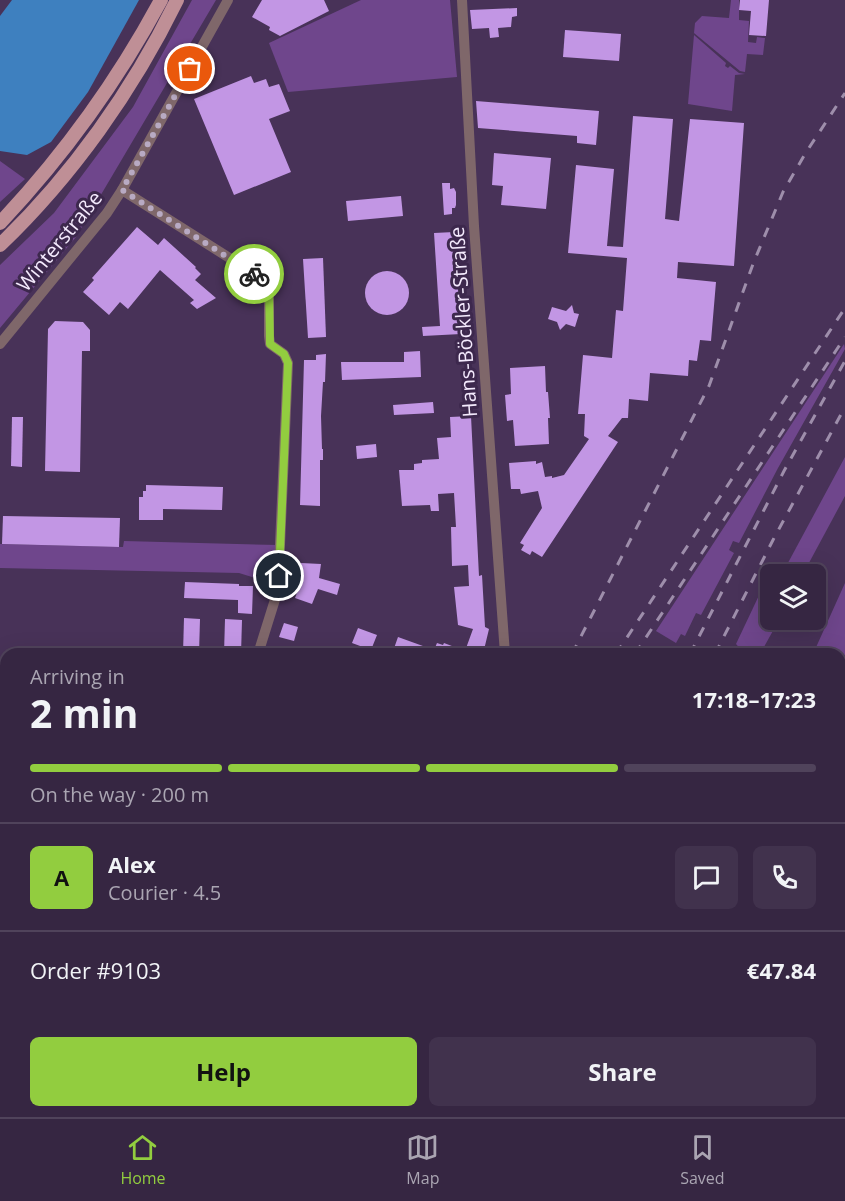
<!DOCTYPE html>
<html lang="en">
<head>
<meta charset="utf-8">
<style>
	body { margin:0; font-family:"Open Sans",sans-serif; background:#41324d; color:#f1f3f6; height:100vh; display:flex; flex-direction:column; font-size:22px; white-space:nowrap }
	* { box-sizing:border-box; margin:0 }
	p { font-size:20px; color:#aaa5b2 }
	.icon { flex:none; width:33px; height:33px; fill:none; stroke:currentColor; stroke-width:2; stroke-linecap:round; stroke-linejoin:round }
	.map { position:relative; flex:1; overflow:hidden }
	.details { position:absolute; left:0px; top:648px; width:846px; height:470px; display:flex; flex-direction:column; background:#362642; border-radius:18px 18px 0 0; box-shadow:0 6px 24px #0002,0 0 0 2px #50435b }
	.details>* { flex:none }
	.buttons { position:absolute; left:760px; top:564px; display:grid; gap:12px }
	.buttons a { display:grid; place-items:center; width:66px; height:66px; border-radius:9px; background:#362642; box-shadow:0 6px 24px #0002,0 0 0 2px #50435b; font-size:30px }
	.pin { position:absolute; display:grid; place-items:center; width:51px; height:51px; color:#fff; margin:-26px; border:3px solid #fff; border-radius:50%; box-shadow:0 2px 6px #0007 }
	.courier { position:absolute; display:grid; place-items:center; width:60px; height:60px; margin:-30px; border:4px solid #92cd3f; border-radius:50%; background:#fff; color:#222; box-shadow:0 2px 8px #0007 }
	.overview em { font-style:normal; font-weight:700 }
	.overview div { display:flex; flex-direction:column-reverse }
	.overview { display:flex; align-items:center; justify-content:space-between; height:102px; padding:0 30px }
	h1 { font-size:39px; font-weight:700; line-height:45px }
	.bar { display:grid; grid-template-columns:repeat(4,1fr); gap:9px 6px; align-content:center; height:72px; padding:0 30px }
	.bar i { height:8px; border-radius:4px; background:#50435b }
	.bar .selected { background:#92cd3f }
	.bar p { grid-column:span 4 }
	.line { display:flex; align-items:center; gap:15px; padding:0 30px; border-top:2px solid #50435b }
	.line div { flex:1 }
	.round { display:grid; place-items:center; flex:none; width:63px; height:63px; border-radius:9px; background:#41324d }
	.cta { display:flex; gap:12px; margin-top:auto; padding:12px 30px }
	.cta a { flex:1; height:69px; border-radius:9px; background:#92cd3f; color:#111; font-size:24px; font-weight:700; line-height:69px; text-align:center }
	.cta a+a { background:#41324d; color:#f1f3f6 }
	.menu { display:flex; justify-content:space-around; align-items:center; height:84px; border-top:2px solid #50435b; background:#362642; font-size:16px; color:#aaa5b2 }
	.menu a { display:grid; justify-items:center; gap:3px }
	.menu .selected { color:#92cd3f }
	.map>svg:first-child { display:block }
</style>
</head>
<body>
<div class="map">
<svg width="845" height="1117" viewBox="0 0 845 1117">
	<rect width="100%" height="100%" fill="#483258"/>
	<g fill="#6f468c">
		<path d="M192,0H216L76,237L0,328V265L54,213L133,107Z"/>
		<path d="M361,0H450L457,77L288,92L269,43Z"/>
		<path d="M731,0H739V20L749,21L748,42L756,43L757,37L765,38L763,55L747,54L745,72L740,71L694,33L695,23L702,16L729,18Z"/>
		<path d="M694,35L726,63L725,66L728,68L730,66L739,73L745,74L735,75L732,111L688,104Z"/>
		<path d="M0,161L25,179L0,202Z"/>
		<path d="M844,344L845,349L778,468L739,543L733,541L729,550L734,553L701,615L696,613L685,636L681,634L676,643L656,631Z"/>
		<path d="M845,457V496L803,574H771V620H779L760,654H745L736,644L771,570L782,574Z"/>
		<path d="M124,541L278,545L277,566L272,583L239,573L0,568V544L123,547Z"/>
		<path d="M845,583V655L840,656V654H813Z"/>
		<path d="M358,1112H458L455,1117H357Z"/>
	</g>
	<path fill="#3e80bf" d="M12,0H139L88,92L51,142L27,155L0,151V16Z"/>
	<g fill="#c296e4">
		<path d="M262,0H324L329,11L280,36L269,30L270,27L252,17Z"/>
		<path d="M740,0H769L766,36L749,35L751,11L739,10Z"/>
		<path d="M517,8V16L512,17L511,27L498,28L499,37L490,38L489,28L472,29L470,10Z"/>
		<path d="M565,30L621,34L619,61L563,57Z"/>
		<path d="M251,76L254,83L266,79L269,87L279,84L290,111L269,119L291,172L234,195L194,99Z"/>
		<path d="M476,101L599,111L596,145L577,143V136L478,128Z"/>
		<path d="M633,116L673,119L665,219L679,221L690,119L744,123L734,266L678,262L677,278L716,282L711,341L700,340L697,361L689,360L688,376L650,373L648,401L629,399L628,418H622L608,436L618,442L542,557L532,551L530,555L521,550L524,545L520,543L542,508L538,491L521,494L520,489H511L509,463L536,461V464L542,462L545,477L552,476V478L564,475L589,439L584,436L585,414H578L583,355L612,358L616,310L623,311L627,258L568,253L576,165L614,169L607,246L623,247Z"/>
		<path d="M494,153L551,158L546,209L501,205L503,186L492,185Z"/>
		<path d="M442,183H450V189L454,188L456,192V205L455,208H452V214L444,215Z"/>
		<path d="M401,196L403,216L348,221L346,201Z"/>
		<path d="M137,227L158,245L164,238L196,267L195,268L201,274L195,280L216,298L197,309L190,303L194,300L160,270L128,309L120,302L109,315L83,292L94,280L92,278Z"/>
		<path d="M454,232L461,334L423,336L422,327L440,326L434,233Z"/>
		<path d="M323,258L326,337L308,338L303,259Z"/>
		<circle cx="387" cy="293" r="22"/>
		<path d="M572,305L574,313L579,314L575,327L566,324L560,330L557,322L548,319L552,307L566,311Z"/>
		<path d="M55,321L83,322L90,330V351H82L80,472L45,471L48,329Z"/>
		<path d="M420,351L421,377L342,380L341,362H404V352Z"/>
		<path d="M326,354L325,382H323L321,416L322,449H323V460H320V506L300,505L304,360H316V355Z"/>
		<path d="M545,366L546,392H548L550,418H548L549,444L515,446L513,420L507,421L505,395L511,394L510,368Z"/>
		<path d="M433,402L434,413L394,415L393,405Z"/>
		<path d="M471,416L479,576L482,575L485,627L489,629L483,654H392L398,637L434,650L437,643L443,645L444,643L465,651L473,629L458,625L454,587L469,586L468,565L452,566L451,527H456L454,493L438,494L439,511H431L430,505L402,506L399,470H414V464L422,463V460L439,459L437,438L451,437L450,417Z"/>
		<path d="M12,417H23L22,467L11,466Z"/>
		<path d="M376,444L377,457L357,459L356,446Z"/>
		<path d="M146,485L223,487L222,510L163,509V520H139V497H143V491H146Z"/>
		<path d="M3,516L120,518L119,547L2,544Z"/>
		<path d="M301,563L321,564L319,578L340,584L337,595L318,589L312,604L295,598L304,574H300Z"/>
		<path d="M185,582L239,584V586H253L252,614L238,613V600L184,598Z"/>
		<path d="M184,618L200,619L199,654H183Z"/>
		<path d="M225,619L242,620L241,654H224Z"/>
		<path d="M284,623L298,627L294,641L279,637Z"/>
		<path d="M358,628L377,635L371,650L352,643Z"/>
	</g>
	<g fill="none" stroke-linecap="round" stroke-linejoin="round">
		<g stroke="#7f676a" stroke-width="10">
			<path d="M462,0L474,226L505,654"/>
			<path d="M122,190L258,276L266,282L269,289V336L270,344L284,354L288,363L278,590L258,654"/>
			<path d="M0,344L107,213L122,190L228,0"/>
			<path d="M840,665L845,663"/>
			<path d="M0,911L6,909"/>
		</g>
		<g stroke="#bf8f96" stroke-width="14">
			<path d="M0,223C64,155 117,82 161,0"/>
			<path d="M0,245C72,176 133,90 177,0"/>
		</g>
		<g stroke="#9e8eab" stroke-width="3" stroke-dasharray="10 10" stroke-linecap="butt">
			<path d="M572,654L709,386L753,264L783,192L805,154L845,93"/>
			<path d="M616,654L845,308"/>
			<path d="M635,654L845,337"/>
			<path d="M690,654L784,471L845,361"/>
			<path d="M715,654L773,540L845,407"/>
			<path d="M840,699L845,695"/>
			<path d="M306,1117L310,1112"/>
			<path d="M346,1117L348,1112"/>
			<path d="M476,1117L478,1112"/>
			<path d="M550,1117L555,1112"/>
		</g>
	</g>
	<g fill="none" stroke-linecap="round" stroke-linejoin="round">
		<path stroke="#b8aac3" stroke-width="6" stroke-dasharray="0 10.8" d="M190,69L122,190L254,274"/>
		<path stroke="#92cd3f" stroke-width="8" d="M254,274L266,282L269,289L270,344L284,354L288,363L279,576"/>
	</g>
	<g text-anchor="middle" dominant-baseline="central" stroke-width="6" stroke-linejoin="round" paint-order="stroke">
		<g font-size="20" fill="#f4eafd" stroke="#3d284d">
			<text transform="translate(59 241) rotate(-51)">Winterstraße</text>
			<text transform="translate(463 322) rotate(-94)">Hans-Böckler-Straße</text>
		</g>
	</g>
</svg>
<div class="buttons">
<a><svg class="icon" aria-label="layers" viewBox="0 0 24 24"><path d="M12 4l9 5-9 5-9-5zM3 14l9 5 9-5"/></svg></a>
</div>
<div class="pin" style="left:190px;top:69px;background:#ea580c"><svg class="icon" aria-label="bag" viewBox="0 0 24 24"><path d="M5 8h14l-1 12H6zM9 8a3 3 0 0 1 6 0"/></svg></div>
<div class="pin" style="left:279px;top:576px;background:#1f2937"><svg class="icon" aria-label="home" viewBox="0 0 24 24"><path d="M3 11l9-7 9 7M6 9v11h12V9"/></svg></div>
<div class="courier" style="left:254px;top:274px"><svg class="icon" aria-label="bike" viewBox="0 0 24 24"><circle cx="6" cy="16" r="4"/><circle cx="18" cy="16" r="4"/><path d="M6 16l4-8h5l3 8M10 8l3 8H6M13 5h3"/></svg></div>
<section class="details">
<div class="overview"><div><h1>2 min</h1><p>Arriving in</p></div><em>17:18–17:23</em></div>
<div class="bar"><i class="selected"></i><i class="selected"></i><i class="selected"></i><i></i><p>On the way · 200 m</p></div>
<div class="line" style="height:108px"><b class="round" style="background:#92cd3f;color:#111">A</b><div><b>Alex</b><p>Courier · 4.5</p></div><a class="round"><svg class="icon" aria-label="chat" viewBox="0 0 24 24"><path d="M4 5h16v11H9l-5 4z"/></svg></a><a class="round"><svg class="icon" aria-label="phone" viewBox="0 0 24 24"><path d="M5 4h4l2 5-3 2q2 4 5 5l2-3 5 2v4C11 20 4 13 5 4z"/></svg></a></div>
<div class="line" style="height:78px"><div>Order #9103</div><b>€47.84</b></div>
<div class="cta"><a>Help</a><a>Share</a></div>
</section>
</div>
<nav class="menu">
<a class="selected"><svg class="icon" aria-label="home" viewBox="0 0 24 24"><path d="M3 11l9-7 9 7M6 9v11h12V9"/></svg>Home</a>
<a><svg class="icon" aria-label="map" viewBox="0 0 24 24"><path d="M3 6l6-2 6 2 6-2v14l-6 2-6-2-6 2zM9 4v14M15 6v14"/></svg>Map</a>
<a><svg class="icon" aria-label="saved" viewBox="0 0 24 24"><path d="M7 4h10v16l-5-4-5 4z"/></svg>Saved</a>
</nav>
</body>
</html>
